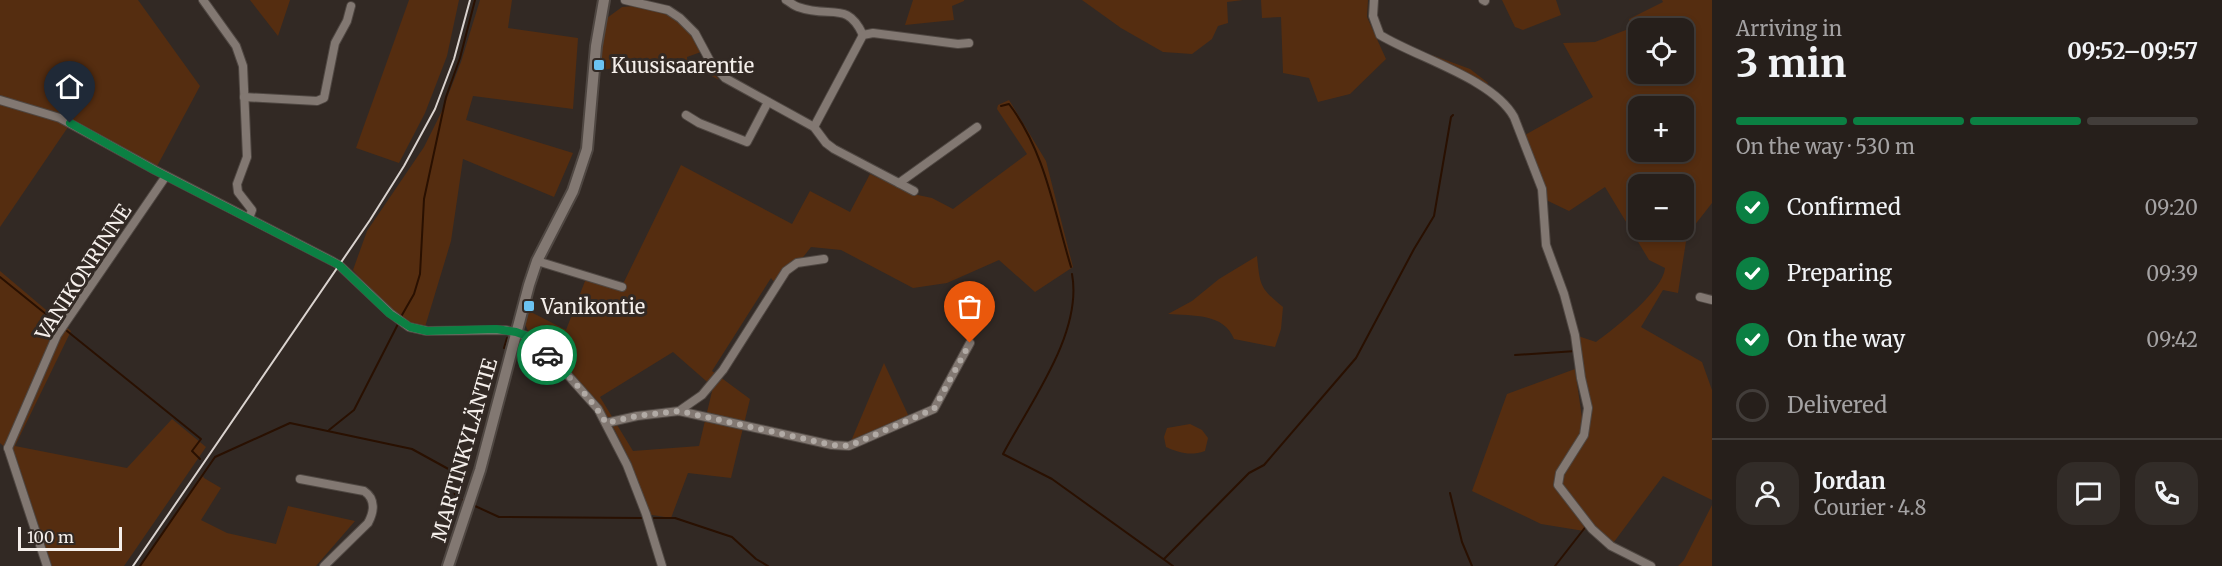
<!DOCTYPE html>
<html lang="en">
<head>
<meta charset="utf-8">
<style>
	body { margin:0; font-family:Merriweather,serif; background:#322c28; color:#f1f3f6; height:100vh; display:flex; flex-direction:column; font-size:22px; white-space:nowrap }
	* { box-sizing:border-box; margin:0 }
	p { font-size:20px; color:#a4a2a3 }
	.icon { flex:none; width:33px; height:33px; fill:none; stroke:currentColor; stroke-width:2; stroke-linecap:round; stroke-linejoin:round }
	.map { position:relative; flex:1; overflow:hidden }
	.panel { display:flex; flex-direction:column; background:#261f1b; width:510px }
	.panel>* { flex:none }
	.fabs { position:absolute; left:1628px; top:18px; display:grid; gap:12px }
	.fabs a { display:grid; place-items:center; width:66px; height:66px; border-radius:12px; background:#261f1b; box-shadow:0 3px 9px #0003,0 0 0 2px #423d3a; font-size:30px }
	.scale { position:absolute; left:18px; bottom:15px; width:104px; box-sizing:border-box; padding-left:6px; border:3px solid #f5efeb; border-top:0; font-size:16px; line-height:21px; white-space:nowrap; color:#f5efeb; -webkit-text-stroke:4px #322924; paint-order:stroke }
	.pin { position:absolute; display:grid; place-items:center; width:51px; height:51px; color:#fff; margin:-62px -26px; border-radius:50% 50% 50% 0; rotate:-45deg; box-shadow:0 0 6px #0007 }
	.pin .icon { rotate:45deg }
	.courier { position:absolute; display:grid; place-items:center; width:60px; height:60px; margin:-30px; border:4px solid #0b8043; border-radius:50%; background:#fff; color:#222; box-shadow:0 2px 8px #0007 }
	.head em { font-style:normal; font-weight:700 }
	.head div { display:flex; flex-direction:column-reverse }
	.head { display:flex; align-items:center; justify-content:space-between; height:102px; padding:0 24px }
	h1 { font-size:39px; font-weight:700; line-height:45px }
	.bar { display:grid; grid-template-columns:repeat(4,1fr); gap:9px 6px; align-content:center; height:72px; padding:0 24px }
	.bar i { height:8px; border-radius:4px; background:#423d3a }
	.bar .on { background:#0b8043 }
	.bar p { grid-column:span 4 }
	.line { display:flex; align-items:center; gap:15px; padding:0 24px; border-top:2px solid #423d3a }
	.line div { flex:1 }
	.round { display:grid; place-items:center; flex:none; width:63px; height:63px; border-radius:18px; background:#322c28 }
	ol { padding:0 24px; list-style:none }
	li { display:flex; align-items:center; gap:18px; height:66px }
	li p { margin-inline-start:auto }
	li .icon { padding:6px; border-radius:50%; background:#0b8043; color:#fff; stroke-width:4 }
	li:last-child { color:#a4a2a3 }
	li i { width:33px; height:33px; border:3px solid #423d3a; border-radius:50% }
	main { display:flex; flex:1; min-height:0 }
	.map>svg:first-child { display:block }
</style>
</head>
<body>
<main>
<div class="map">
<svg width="1712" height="566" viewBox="0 0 1712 566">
	<rect width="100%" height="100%" fill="#322924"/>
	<g fill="#552d10" fill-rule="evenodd">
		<path d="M0,0H138L200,86L155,170L63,114L60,118L68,127L0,227Z"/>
		<path d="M250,0H290L278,36Z"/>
		<path d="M409,0H459L447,56L425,113L399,163L356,148Z"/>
		<path d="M480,0H512L508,28L578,38L573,109L473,96L466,120L573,153L554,197L463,159L451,241L425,327L427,331C390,323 376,297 353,270L367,231L424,147L442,111L461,62Z"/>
		<path d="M913,0H964V1L952,6L954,20L905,25Z"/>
		<path d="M1082,0H1243L1227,2L1228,23L1218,26L1212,39L1192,54L1163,52L1121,28Z"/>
		<path d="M1261,0H1368L1367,17L1386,59L1350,94L1318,102L1309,78L1283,73L1281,17L1262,18Z"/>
		<path d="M1502,0H1556L1561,15L1523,30L1515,27Z"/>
		<path d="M1662,0H1712V203L1687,235L1678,293L1663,290L1641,327L1702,362L1712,390V500L1663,476L1611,546L1587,525L1584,531L1541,524L1472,491L1507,394L1575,369L1584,432L1588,408L1575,335L1596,342C1615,328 1663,291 1665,268L1649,260L1605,187L1569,211L1544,199L1523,136L1593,97L1563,43L1595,42L1631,28L1629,19L1663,2ZM1638,28H1683V74H1638ZM1638,106H1683V152H1638ZM1638,184H1683V230H1638Z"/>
		<path d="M634,6C670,10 684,20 701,52L687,57V59L702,68L708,65L719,80L678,58L601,70L602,45L607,18L622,7Z"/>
		<path d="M1432,55L1470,69L1488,83L1485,88L1430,60Z"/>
		<path d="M1009,100L1046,161L1073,267L1035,292L999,260L947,283L913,288L841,250L811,247L779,288L771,278L712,371L750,399L731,478L688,473L671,518L646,514L627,465L632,464C623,448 602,398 586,391L560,361L528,331L525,324L529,311L566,330L587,276L622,286L681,165L792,224L810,191L850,212L870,174L913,194L932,198L953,209L1027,154L997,109L998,105ZM673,352L713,387L699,446L633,451L600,397Z"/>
		<path d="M1257,256C1260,286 1260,288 1283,307L1281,329L1275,347L1234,339C1224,313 1193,316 1168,314L1192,301L1219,279Z"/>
		<path d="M0,271L71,331L15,446L127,468L172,419L206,447L124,566H52L16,457L0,443Z"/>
		<path d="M884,363L910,419L849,446Z"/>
		<path d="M1190,424L1202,430L1208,438L1205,451C1190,456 1180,453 1166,447L1164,437L1167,428Z"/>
		<path d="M202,474L204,478L221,488L201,520L227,533L276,544L288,506L355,521L316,566H140Z"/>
		<path d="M1712,505V566H1678L1684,560Z"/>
	</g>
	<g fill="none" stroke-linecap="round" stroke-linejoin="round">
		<g stroke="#291001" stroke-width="2">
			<path d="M1001,106L1009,104C1045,151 1054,211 1071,267"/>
			<path d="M1072,274C1083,333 1030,403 1003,454L1052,479L1173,566"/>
			<path d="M0,277L57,323"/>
			<path d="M402,315L414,294L420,274L424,199L446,97L460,58L475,0"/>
			<path d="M67,331L201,439L192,451L200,459"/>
			<path d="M504,348L507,338"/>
			<path d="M1515,355L1576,351"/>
			<path d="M329,430L354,410L398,324"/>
			<path d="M1450,493L1462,542L1472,566"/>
			<path d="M463,500L464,501"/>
			<path d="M475,506L499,517L641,518"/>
			<path d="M654,518H675L732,537L756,559L768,566"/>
			<path d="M1164,559L1249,473L1264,465L1356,358L1414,249L1434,216L1451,117L1453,115"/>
			<path d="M140,566L215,457L290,423L412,449L452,471L455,496"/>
			<path d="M1555,566L1587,525"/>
		</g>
		<g stroke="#4f4742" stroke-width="10">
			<g id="minor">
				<path d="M203,0L236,46L243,66L247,157L237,184L238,192L252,210L249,218"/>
				<path d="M625,0L668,10L680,18L695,33L710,61L725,78L814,127L826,143L834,149L914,191"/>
				<path d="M786,0C790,2 794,6 798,7C831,19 847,0 863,35"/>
				<path d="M1374,0L1373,16L1380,35C1418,58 1493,79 1514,117L1542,189L1546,245L1564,294L1575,335L1581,378L1588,408L1584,435L1560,473L1558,485L1592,529L1611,546L1651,566"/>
				<path d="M1483,0L1485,1"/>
				<path d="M244,97L317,101L324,98L335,43L347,21L351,6"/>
				<path d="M0,100L60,118L155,170L332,261L339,265L390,313L409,327L427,331L506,330L527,336L536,344L565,372L598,409L627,465L646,514L662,566"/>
				<path d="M686,115L699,123L747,142L768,102"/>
				<path d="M814,127L863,35L873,33L958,44L969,43"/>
				<path d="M899,183L977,127"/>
				<path d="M537,261L622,287"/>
				<path d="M1700,297L1712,300"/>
				<path d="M679,411L702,395L723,370L786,271L797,263L824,259"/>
				<path d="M606,423L637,416L679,411L832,445L849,446L934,409L970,343"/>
				<path d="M8,448L57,335L166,176"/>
				<path d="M8,448L47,566"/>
				<path d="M300,479L364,491C376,499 374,512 368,523L324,566"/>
			</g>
		</g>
		<g stroke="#4f4742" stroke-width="14">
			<path id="tertiary" d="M448,566L480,470L529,285L537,261L573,191L587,149L596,46L604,0"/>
		</g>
		<use href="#minor" stroke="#827872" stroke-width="8"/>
		<use href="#tertiary" stroke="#827872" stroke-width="10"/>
		<path stroke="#dad3cf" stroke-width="2" d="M133,566L370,220L404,166L435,109L454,59L470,0"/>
	</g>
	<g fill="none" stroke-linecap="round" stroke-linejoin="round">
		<path stroke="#b1aaa5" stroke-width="6" stroke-dasharray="0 10.8" d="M547,355C568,376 591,397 606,423L637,416L679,411L832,445L849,446L934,409L970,343"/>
		<path stroke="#0b8043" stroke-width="8" d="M70,123L154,170L339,265L390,314L410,327L427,331L496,329L516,332L527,336L547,355"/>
	</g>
	<g fill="#6bc3f2" stroke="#322924" stroke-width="2">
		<rect x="593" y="59" width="12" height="12" rx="3"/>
		<rect x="523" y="300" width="12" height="12" rx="3"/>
	</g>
	<g text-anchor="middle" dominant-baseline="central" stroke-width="6" stroke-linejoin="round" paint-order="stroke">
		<g font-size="20" fill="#f5efeb" stroke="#322924" text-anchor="start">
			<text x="611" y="65">Kuusisaarentie</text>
			<text x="541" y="306">Vanikontie</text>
		</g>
		<g font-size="20" fill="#f5efeb" stroke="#322924">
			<text transform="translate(83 272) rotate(-57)">VANIKONRINNE</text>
			<text transform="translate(464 450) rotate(-74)">MARTINKYLÄNTIE</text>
		</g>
	</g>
</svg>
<div class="fabs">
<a><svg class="icon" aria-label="locate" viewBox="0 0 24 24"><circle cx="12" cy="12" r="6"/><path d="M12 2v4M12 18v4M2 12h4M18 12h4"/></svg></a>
<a>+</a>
<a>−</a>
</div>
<div class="scale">100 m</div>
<div class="pin" style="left:970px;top:343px;background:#ea580c"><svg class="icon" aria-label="bag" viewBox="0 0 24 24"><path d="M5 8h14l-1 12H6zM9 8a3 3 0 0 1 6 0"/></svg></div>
<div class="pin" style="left:70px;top:123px;background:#1f2937"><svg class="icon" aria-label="home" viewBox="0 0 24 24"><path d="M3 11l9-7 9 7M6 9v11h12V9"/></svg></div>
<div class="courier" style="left:547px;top:355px"><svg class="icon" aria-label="car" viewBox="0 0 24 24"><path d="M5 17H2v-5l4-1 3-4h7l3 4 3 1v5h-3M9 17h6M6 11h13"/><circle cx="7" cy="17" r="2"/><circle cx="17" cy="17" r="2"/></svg></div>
</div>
<section class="panel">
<div class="head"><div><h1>3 min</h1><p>Arriving in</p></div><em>09:52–09:57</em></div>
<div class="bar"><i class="on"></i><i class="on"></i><i class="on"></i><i></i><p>On the way · 530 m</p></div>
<ol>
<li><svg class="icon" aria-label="check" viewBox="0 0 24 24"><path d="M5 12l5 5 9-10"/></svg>Confirmed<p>09:20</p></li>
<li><svg class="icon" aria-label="check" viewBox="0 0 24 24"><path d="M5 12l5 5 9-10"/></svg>Preparing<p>09:39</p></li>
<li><svg class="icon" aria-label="check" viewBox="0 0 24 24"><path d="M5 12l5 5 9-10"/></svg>On the way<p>09:42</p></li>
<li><i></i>Delivered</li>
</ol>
<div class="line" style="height:108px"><a class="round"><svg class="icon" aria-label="person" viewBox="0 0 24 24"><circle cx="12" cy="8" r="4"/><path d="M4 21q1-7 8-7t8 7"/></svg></a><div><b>Jordan</b><p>Courier · 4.8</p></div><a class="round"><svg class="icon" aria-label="chat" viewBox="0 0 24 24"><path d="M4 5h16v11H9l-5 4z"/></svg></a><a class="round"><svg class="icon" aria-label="phone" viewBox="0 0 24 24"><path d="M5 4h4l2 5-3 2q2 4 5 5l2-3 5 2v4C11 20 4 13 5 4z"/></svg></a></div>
</section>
</main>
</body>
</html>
